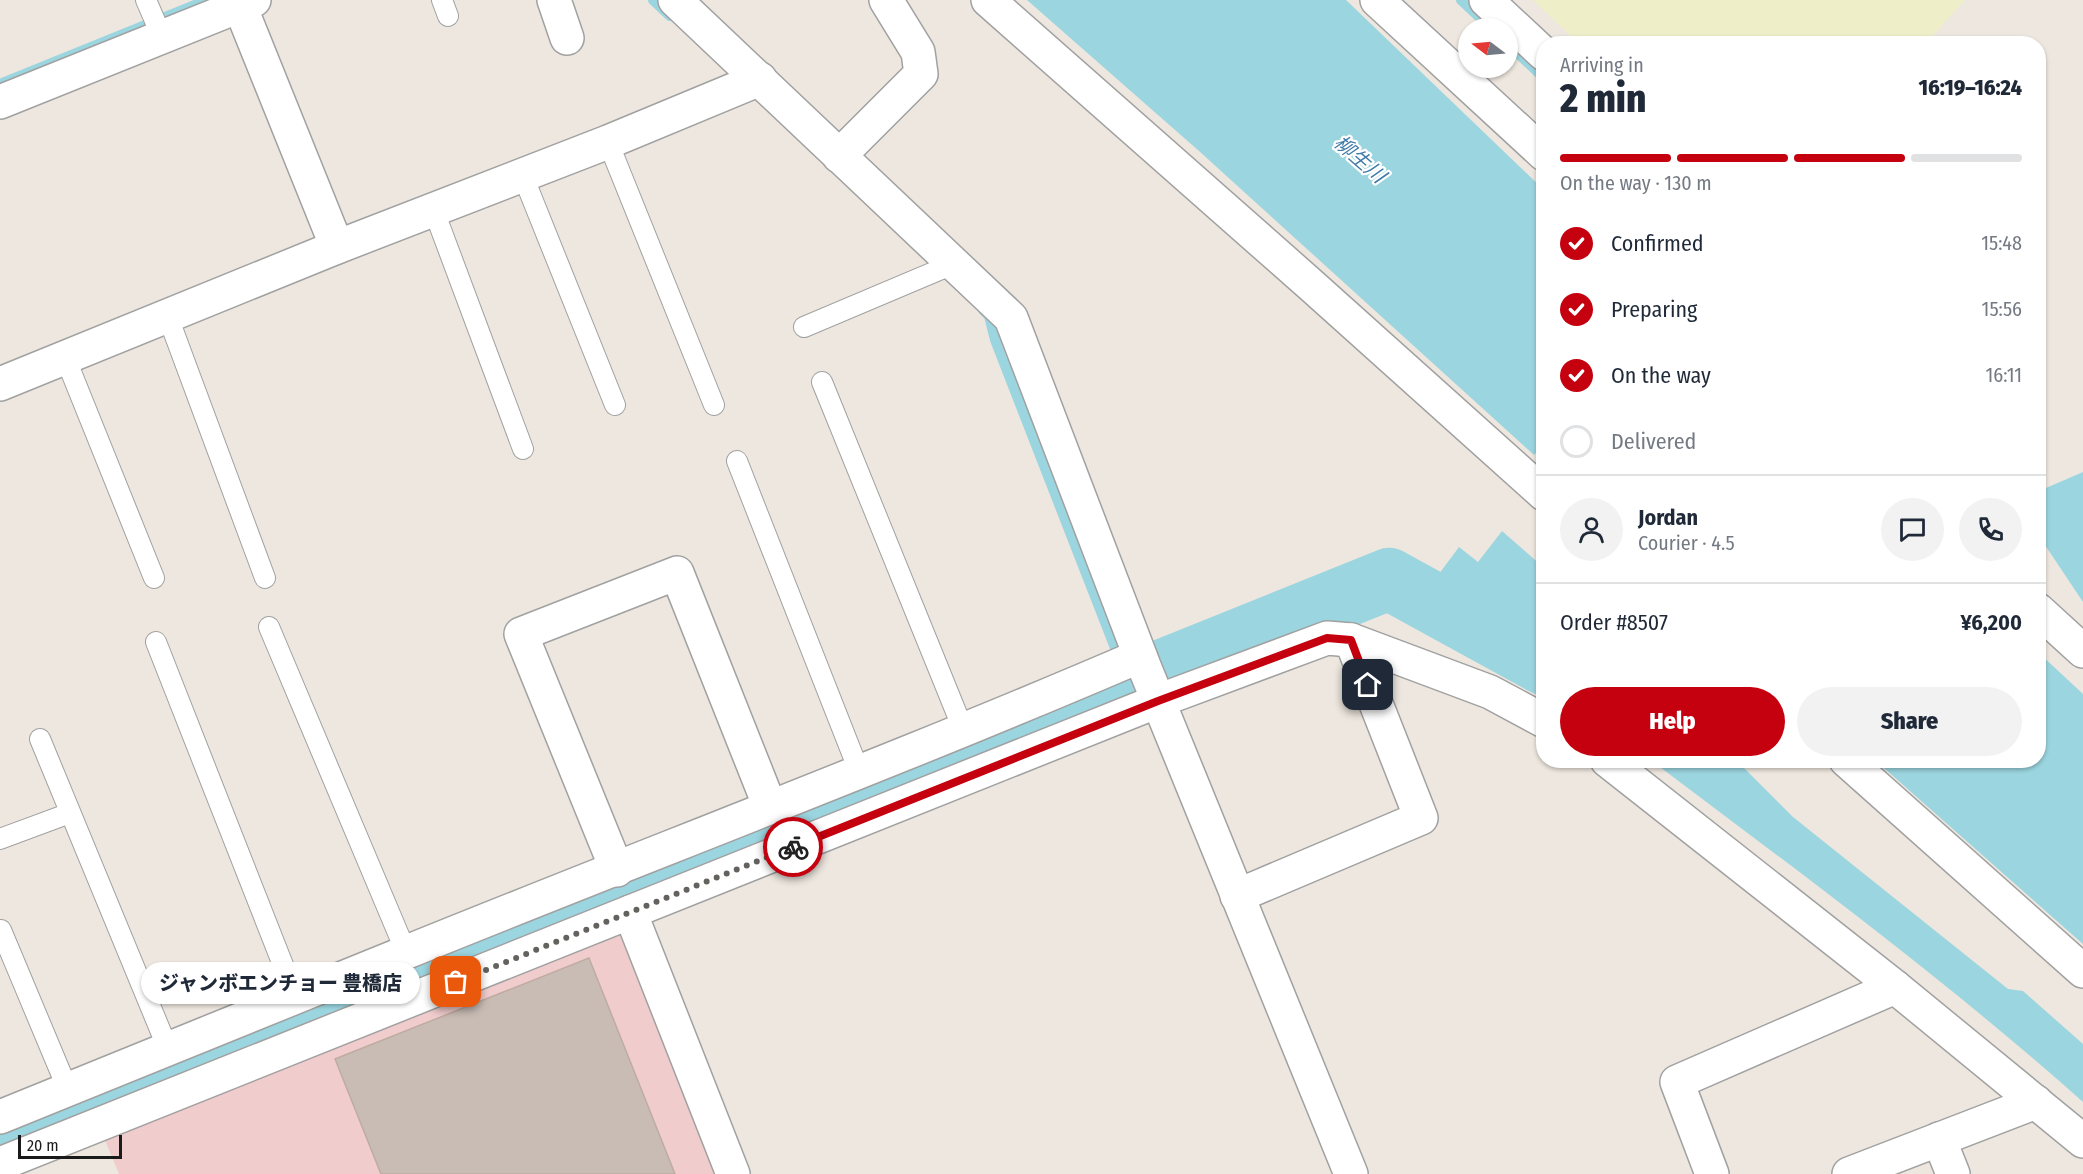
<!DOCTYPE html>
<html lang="en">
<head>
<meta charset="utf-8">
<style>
	body { margin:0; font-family:"Fira Sans Condensed","Noto Sans JP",sans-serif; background:#f2f2f3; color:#1f2937; height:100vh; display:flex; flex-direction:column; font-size:22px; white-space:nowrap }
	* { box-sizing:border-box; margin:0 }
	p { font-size:20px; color:#747a83 }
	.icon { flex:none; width:33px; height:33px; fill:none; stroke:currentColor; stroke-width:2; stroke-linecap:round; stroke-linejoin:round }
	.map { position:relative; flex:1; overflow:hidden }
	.sheet { position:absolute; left:1536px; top:36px; width:510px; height:732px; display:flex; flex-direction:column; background:#fff; border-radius:24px; box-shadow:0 2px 4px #0004 }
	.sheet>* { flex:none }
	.needle { width:39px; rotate:286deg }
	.fabs { position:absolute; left:1458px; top:18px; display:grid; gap:12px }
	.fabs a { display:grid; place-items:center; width:60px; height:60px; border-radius:50%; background:#fff; box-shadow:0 2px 4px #0004; font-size:30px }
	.scale { position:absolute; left:18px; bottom:15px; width:104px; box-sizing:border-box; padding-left:6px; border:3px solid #1a1a1a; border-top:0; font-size:16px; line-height:21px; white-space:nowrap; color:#1a1a1a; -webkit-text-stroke:4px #fff; paint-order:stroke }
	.pin { position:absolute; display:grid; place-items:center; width:51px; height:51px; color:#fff; margin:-26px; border-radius:12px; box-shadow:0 3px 9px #0006 }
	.courier { position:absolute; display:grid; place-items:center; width:60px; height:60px; margin:-30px; border:4px solid #c5000f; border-radius:50%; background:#fff; color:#222; box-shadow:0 2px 8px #0007 }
	.bubble { position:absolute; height:42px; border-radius:21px; background:#fff; box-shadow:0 2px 4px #0004; font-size:20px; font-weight:800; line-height:42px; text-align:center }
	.head em { font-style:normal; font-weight:800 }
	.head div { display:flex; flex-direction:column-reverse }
	.head { display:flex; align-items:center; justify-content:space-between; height:102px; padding:0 24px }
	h1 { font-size:39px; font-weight:800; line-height:45px }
	.bar { display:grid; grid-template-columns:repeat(4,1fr); gap:9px 6px; align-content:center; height:72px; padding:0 24px }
	.bar i { height:8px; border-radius:4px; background:#e0e1e3 }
	.bar .active { background:#c5000f }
	.bar p { grid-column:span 4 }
	.line { display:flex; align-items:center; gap:15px; padding:0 24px; border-top:2px solid #e0e1e3 }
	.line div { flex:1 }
	.round { display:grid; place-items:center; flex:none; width:63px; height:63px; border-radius:32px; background:#f2f2f3 }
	ol { padding:0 24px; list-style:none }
	li { display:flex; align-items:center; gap:18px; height:66px }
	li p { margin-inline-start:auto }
	li .icon { padding:6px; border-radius:50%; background:#c5000f; color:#fff; stroke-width:4 }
	li:last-child { color:#747a83 }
	li i { width:33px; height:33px; border:3px solid #e0e1e3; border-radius:50% }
	.button { display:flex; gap:12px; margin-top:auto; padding:12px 24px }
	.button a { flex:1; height:69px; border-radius:36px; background:#c5000f; color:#fff; font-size:24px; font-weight:800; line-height:69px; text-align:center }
	.button a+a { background:#f2f2f3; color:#1f2937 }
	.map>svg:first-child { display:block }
</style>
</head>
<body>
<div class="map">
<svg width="2083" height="1174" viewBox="0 0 2083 1174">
	<rect width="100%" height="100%" fill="#ede7df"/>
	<path fill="#f0cccd" d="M628,925L725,1174H119L102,1133Z"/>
	<path fill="#eeeec8" d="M1533,0H1965L1926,43L1579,44Z"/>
	<g fill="#9bd5df">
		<path d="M1027,0H1346L1543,189V445L1534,455L1199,151Z"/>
		<path d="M2083,472V602L2039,536V491Z"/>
		<path d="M1502,531L1543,567V686L1372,603L1365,579L1399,561L1433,582L1459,547L1478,562Z"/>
		<path d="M2039,653L2083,694V944L1876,761L2038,760Z"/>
		<path d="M1652,761H1737L1793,817L2008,989L2023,991L2083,1044V1102C1946,980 1798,871 1652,761Z"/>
	</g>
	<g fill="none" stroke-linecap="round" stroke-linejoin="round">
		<g stroke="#9bd5df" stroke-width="10">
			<path d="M653,0L670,16"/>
			<path d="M1461,0L1491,28"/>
			<path d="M1508,44L1544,78"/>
			<path d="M0,84L207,0"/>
			<path d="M983,310L989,316L995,340L1129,684"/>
		</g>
		<path stroke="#9bd5df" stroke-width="62" d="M0,1138L1389,579L1544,664"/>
	</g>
	<path fill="#c9bcb5" stroke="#bfaca0" stroke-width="1.5" d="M589,958L675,1174H381L335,1059Z"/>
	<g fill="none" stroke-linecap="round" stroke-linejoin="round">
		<g stroke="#a1a1a1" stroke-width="22">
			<g id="service">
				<path d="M146,0L162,37"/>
				<path d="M442,0L448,16"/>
				<path d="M608,142L714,405"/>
				<path d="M523,176L615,405"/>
				<path d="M434,211L523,449"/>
				<path d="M168,317L265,578"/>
				<path d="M804,327L953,264"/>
				<path d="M65,357L154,578"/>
				<path d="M822,382L963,729"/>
				<path d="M737,461L859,771"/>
				<path d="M269,627L406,952"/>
				<path d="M156,642L296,998"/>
				<path d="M40,739L168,1049"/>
				<path d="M0,839L70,813"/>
				<path d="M1,930L68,1090"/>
			</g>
		</g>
		<g stroke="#a1a1a1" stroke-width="36">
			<g id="minor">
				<path d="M554,0L567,38"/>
				<path d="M675,0L1011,318L1144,666L1351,1174"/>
				<path d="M988,0L1311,285L1544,494"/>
				<path d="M1377,0L1544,154"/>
				<path d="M1486,0L1544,54"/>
				<path d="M240,6L337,247"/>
				<path d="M0,102L254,0"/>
				<path d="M839,156L921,74L918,52L886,0"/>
				<path d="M0,384L337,247L608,142L760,79"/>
				<path d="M2038,610L2083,651"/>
				<path d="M1607,760L1895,987L2083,1141"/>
				<path d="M1846,760L2083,971"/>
				<path d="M617,870L521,634L677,573L770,807"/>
				<path d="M1237,896L1421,818L1351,640"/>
				<path d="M630,912L733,1174"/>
				<path d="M0,1117C136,1063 271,1006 407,952C651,853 898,760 1140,656"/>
				<path d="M1939,1139L1953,1174"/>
				<path d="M0,1164L1158,701L1327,638L1351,640L1490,692L1544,721"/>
				<path d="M1712,1174L1677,1082L1895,987"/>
				<path d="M1849,1174L2036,1102"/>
			</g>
		</g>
		<use href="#service" stroke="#fff" stroke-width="20"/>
		<use href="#minor" stroke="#fff" stroke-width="33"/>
	</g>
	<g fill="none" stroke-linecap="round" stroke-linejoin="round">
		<path stroke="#64625f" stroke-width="6" stroke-dasharray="0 10.8" d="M456,982L793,847"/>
		<path stroke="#c5000f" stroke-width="8" d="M793,847L1158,701L1327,638L1351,640L1368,685"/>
	</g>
	<g text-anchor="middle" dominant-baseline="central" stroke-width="4.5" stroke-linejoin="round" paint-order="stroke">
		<g font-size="20" font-style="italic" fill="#407ba7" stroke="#fff">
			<text transform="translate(1360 159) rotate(41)">柳生川</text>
		</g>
	</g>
</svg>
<div class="fabs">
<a><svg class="needle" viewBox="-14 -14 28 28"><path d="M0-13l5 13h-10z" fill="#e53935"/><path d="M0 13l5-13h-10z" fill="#747a83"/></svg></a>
</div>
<div class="scale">20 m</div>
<div class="pin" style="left:456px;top:982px;background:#ea580c"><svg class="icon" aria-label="bag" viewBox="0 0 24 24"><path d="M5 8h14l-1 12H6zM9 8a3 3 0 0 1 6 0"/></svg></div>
<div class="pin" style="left:1368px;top:685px;background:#1f2937"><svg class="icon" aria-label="home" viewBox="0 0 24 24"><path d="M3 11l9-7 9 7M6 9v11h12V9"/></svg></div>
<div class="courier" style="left:793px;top:847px"><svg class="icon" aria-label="bike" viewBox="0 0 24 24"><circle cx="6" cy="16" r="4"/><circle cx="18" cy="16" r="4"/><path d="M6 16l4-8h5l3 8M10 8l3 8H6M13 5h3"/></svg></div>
<div class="bubble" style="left:141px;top:962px;width:279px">ジャンボエンチョー 豊橋店</div>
<section class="sheet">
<div class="head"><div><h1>2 min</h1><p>Arriving in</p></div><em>16:19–16:24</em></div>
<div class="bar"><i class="active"></i><i class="active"></i><i class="active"></i><i></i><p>On the way · 130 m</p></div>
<ol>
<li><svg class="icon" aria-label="check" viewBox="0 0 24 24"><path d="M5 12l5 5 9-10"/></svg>Confirmed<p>15:48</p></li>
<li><svg class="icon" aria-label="check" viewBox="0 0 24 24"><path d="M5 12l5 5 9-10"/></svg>Preparing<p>15:56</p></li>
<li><svg class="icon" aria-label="check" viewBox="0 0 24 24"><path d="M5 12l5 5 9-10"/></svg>On the way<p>16:11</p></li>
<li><i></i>Delivered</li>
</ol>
<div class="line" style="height:108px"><a class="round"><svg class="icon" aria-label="person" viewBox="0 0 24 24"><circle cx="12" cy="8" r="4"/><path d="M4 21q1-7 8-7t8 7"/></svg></a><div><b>Jordan</b><p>Courier · 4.5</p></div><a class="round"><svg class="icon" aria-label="chat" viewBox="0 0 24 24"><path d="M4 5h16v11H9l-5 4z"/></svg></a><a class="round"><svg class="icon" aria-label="phone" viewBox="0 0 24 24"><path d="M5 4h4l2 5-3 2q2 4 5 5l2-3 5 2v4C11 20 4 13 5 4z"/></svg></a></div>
<div class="line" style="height:78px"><div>Order #8507</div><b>¥6,200</b></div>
<div class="button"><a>Help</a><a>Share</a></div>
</section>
</div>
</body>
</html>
